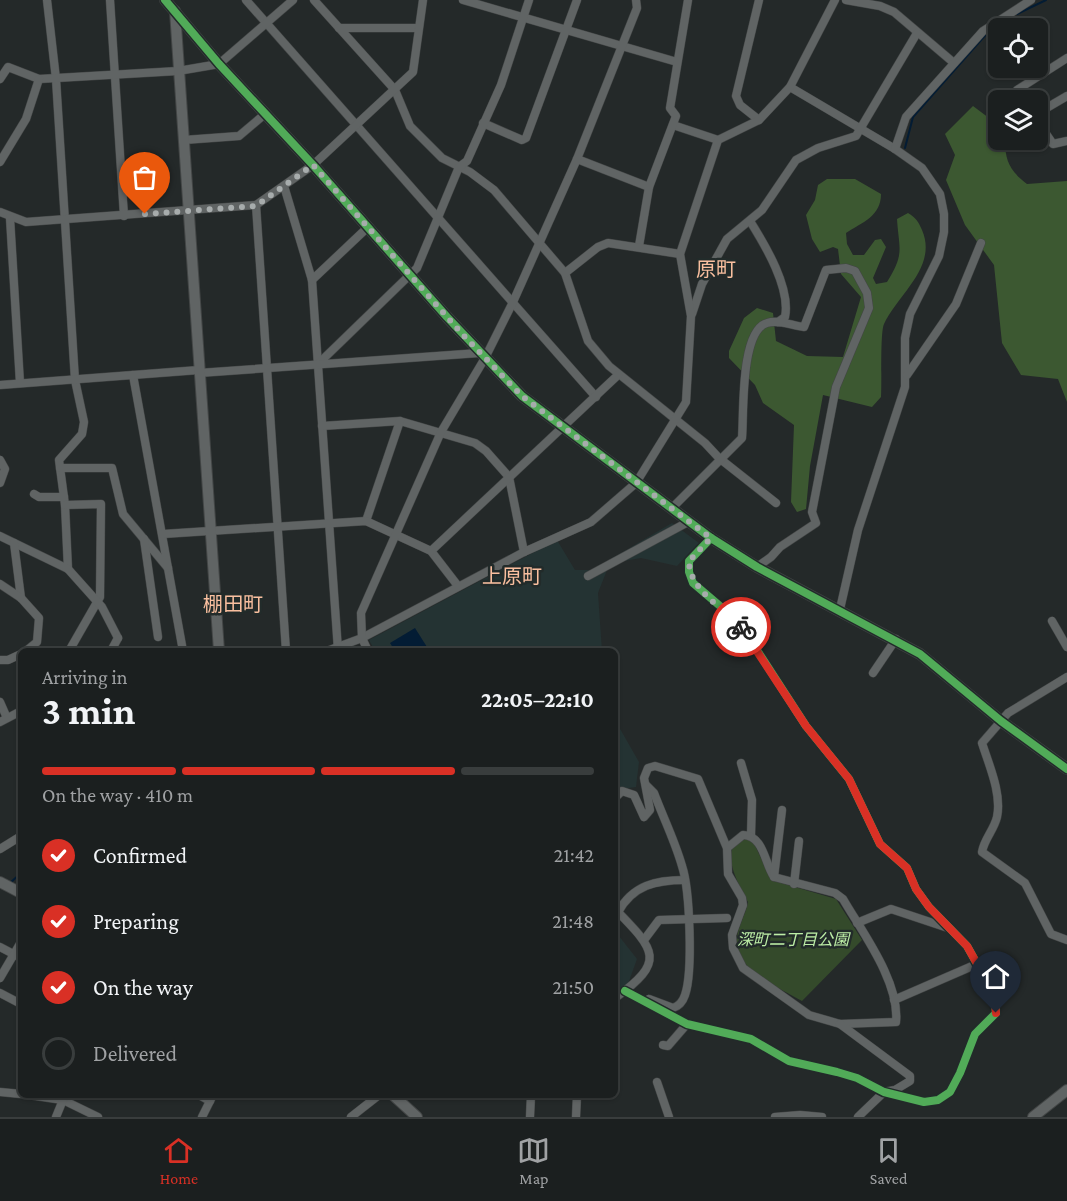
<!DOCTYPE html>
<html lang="en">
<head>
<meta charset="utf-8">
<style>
	body { margin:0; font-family:"Crimson Pro","Noto Sans JP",serif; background:#282c2c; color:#f1f3f6; height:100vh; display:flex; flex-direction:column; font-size:22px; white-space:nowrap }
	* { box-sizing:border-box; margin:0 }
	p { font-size:20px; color:#a0a2a4 }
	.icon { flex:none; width:33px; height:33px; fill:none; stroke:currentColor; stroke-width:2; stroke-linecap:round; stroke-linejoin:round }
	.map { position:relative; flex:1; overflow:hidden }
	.drawer { position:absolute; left:18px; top:648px; width:600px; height:450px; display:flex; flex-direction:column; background:#1b1f1f; border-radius:9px; box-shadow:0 2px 4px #0004,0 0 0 2px #393d3d }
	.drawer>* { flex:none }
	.buttons { position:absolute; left:988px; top:18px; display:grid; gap:12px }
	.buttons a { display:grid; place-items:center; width:60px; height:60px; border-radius:9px; background:#1b1f1f; box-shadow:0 2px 4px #0004,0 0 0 2px #393d3d; font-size:30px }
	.pin { position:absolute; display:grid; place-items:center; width:51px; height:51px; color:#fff; margin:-62px -26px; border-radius:50% 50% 50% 0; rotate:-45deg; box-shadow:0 0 6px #0007 }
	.pin .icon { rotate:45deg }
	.courier { position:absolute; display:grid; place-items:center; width:60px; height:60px; margin:-30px; border:4px solid #d93025; border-radius:50%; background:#fff; color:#222; box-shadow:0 2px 8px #0007 }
	.headline em { font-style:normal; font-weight:700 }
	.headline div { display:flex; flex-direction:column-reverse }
	.headline { display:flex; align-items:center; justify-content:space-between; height:102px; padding:0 24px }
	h1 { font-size:39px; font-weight:700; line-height:45px }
	.bar { display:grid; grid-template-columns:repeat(4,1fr); gap:9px 6px; align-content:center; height:72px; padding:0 24px }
	.bar i { height:8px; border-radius:4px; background:#393d3d }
	.bar .selected { background:#d93025 }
	.bar p { grid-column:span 4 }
	ol { padding:0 24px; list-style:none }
	li { display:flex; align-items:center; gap:18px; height:66px }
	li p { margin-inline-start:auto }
	li .icon { padding:6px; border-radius:50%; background:#d93025; color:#fff; stroke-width:4 }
	li:last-child { color:#a0a2a4 }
	li i { width:33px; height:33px; border:3px solid #393d3d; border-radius:50% }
	.dock { display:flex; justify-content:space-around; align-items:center; height:84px; border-top:2px solid #393d3d; background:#1b1f1f; font-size:16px; color:#a0a2a4 }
	.dock a { display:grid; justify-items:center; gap:3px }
	.dock .selected { color:#d93025 }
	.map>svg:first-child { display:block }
</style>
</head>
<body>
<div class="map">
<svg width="1067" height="1117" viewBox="0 0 1067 1117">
	<rect width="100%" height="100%" fill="#242929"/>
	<g fill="#243333">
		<path d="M672,523L699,543L677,566L641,558L624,561L607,570L598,593L602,651H375L369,640L557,540L575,570H592Z"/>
		<path d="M615,720L639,762L636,787L615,790Z"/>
		<path d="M615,931L637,959L628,984L615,993Z"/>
	</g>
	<path fill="#344a2b" d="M749,839L753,841L771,880L836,899L862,940L802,1001C780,988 733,970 737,938C738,926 746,914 748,902C740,887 713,841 749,839Z"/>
	<g fill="#3c5831">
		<path d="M973,106L989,118L994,128L999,130V140H1005C1005,161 1010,171 1027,184L1067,181V402L1058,379L1021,375L1002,343L994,265L965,225L946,180L955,155L945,134Z"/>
		<path d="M827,179H855L881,194C881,216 863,222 846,233L847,244L853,255H864L875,240L881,239L886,247L873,278L876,284L887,282C905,253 899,250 897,219L908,213C916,218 918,221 922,230C938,267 898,294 884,324C880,333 882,382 881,397L872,407L823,395L810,466L806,509L797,512L791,502L794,425L763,403L755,385L729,358V351L744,318L757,308L773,313L776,341L807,356L843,357L861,297L841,274L838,249L833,247L820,252L812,239L806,215L815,200L818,185Z"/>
	</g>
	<path fill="#031c34" d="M415,628L427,647L421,651H395L390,643Z"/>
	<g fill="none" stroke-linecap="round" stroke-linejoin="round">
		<g stroke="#031c34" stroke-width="2">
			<path d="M1017,14L1046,0"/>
			<path d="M905,148L913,117L989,31"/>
			<path d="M10,883L21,873"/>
		</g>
		<g stroke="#434646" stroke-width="9">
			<g id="street">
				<path d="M47,0L56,79L75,380L84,422L82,434L59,460L65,505L68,569"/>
				<path d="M110,0L124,216"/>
				<path d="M246,0L596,397"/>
				<path d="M314,0L395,90L410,126L442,158L470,172L494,190L565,273L588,341L609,366L705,443L719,458L776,503"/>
				<path d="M463,0L677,62"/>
				<path d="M846,0L880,6L894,12L954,63"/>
				<path d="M339,28H418"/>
				<path d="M0,79L8,67L39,79L178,71L219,64L293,0"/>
				<path d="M790,87L895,149L922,168L940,194L944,214V232L939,256L910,314L905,338V387L858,530L840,609"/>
				<path d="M1024,100L1017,90L1067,58"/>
				<path d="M1038,113L1067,96"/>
				<path d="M759,120L740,105L736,96L759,0"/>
				<path d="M1038,122L1053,144L1067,141"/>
				<path d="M483,123L522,140L526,138L577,0"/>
				<path d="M673,125L718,140"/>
				<path d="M184,140L239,136L265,114"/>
				<path d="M895,149L906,117L983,31L1031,0"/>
				<path d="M577,159L649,187"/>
				<path d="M0,162L26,119L39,79"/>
				<path d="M284,186L312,280L338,650"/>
				<path d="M256,205L286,651"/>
				<path d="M0,212L26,222L256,205L313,165L413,72L423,0"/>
				<path d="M10,218L20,383"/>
				<path d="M750,221C765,245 791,288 785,317L778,322"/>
				<path d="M639,246L649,187L676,116L670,108L688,0"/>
				<path d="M565,273L598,247L608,243L680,254"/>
				<path d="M312,280L367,228"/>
				<path d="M692,314L702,284L727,239L762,210L796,160L818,148L856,136L917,33"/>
				<path d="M318,364L417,268L459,167L467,161L501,85L529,0"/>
				<path d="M199,373L479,353"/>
				<path d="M133,375L183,651"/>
				<path d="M907,375L956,304L981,243"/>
				<path d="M0,385L199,370"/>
				<path d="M322,426L400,421L475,443L486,451L509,477L524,552"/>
				<path d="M0,460L5,469L0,483"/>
				<path d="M60,468H112L123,514L168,568"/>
				<path d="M34,494L39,497H64"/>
				<path d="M65,505L101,504L100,597L69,651"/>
				<path d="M671,509L742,438C744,414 740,331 767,323C779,319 792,326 804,327L826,270L846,268L855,271L867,293L869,308L836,387L812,512L816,523L780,547L771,557L757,567"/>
				<path d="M366,521L400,421"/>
				<path d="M163,534L366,521L431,551L458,586"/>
				<path d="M0,536L68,569L102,607L118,638"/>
				<path d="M144,539L158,637"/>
				<path d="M14,543L21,598"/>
				<path d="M431,551L618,375"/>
				<path d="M588,576L688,522"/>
				<path d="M0,584L21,598L39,618L37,642L26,651"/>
				<path d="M1052,621L1067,647"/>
				<path d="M111,651L118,638"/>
				<path d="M327,651L362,638L524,552L591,522L636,483L686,402L691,316L680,254L718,140L759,120L790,87L835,0"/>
				<path d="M368,651L362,638L361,613L441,432L485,358L513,302L577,159L637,8L636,0"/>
				<path d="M0,660H8L21,654"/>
				<path d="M873,673L896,639"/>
				<path d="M1067,677L1008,713L982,743C989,765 1002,794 997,817C994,830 984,839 982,852L1025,883L1051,934L1067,940"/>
				<path d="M0,702L7,718"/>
				<path d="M0,722L21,711"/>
				<path d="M741,763L752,800L751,835"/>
				<path d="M646,785L654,793C663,817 675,841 682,866C690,890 693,972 685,995C683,1001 679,1006 673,1008L649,999"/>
				<path d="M615,798L622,791L634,795L644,817L650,810L644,778L648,768L655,766L698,779L727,848L728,874L742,898L743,905L732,935L733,948L743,968L809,1015L840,1024L896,1022C900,982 862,932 843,899L835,893L774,877C764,862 764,836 743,835L727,848"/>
				<path d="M0,849L21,836"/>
				<path d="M774,877L782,810"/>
				<path d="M794,884L799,841"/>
				<path d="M615,909C655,950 667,961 615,998"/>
				<path d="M618,912C633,885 656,880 685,880"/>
				<path d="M857,923L891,909L951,929"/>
				<path d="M644,940L659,920L727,918"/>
				<path d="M0,947L21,958"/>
				<path d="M0,978L21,942"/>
				<path d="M625,991L687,1024L751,1039L789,1061L837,1072L857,1078L884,1092L924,1102L938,1100L950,1092L960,1073L975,1034L996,1013L994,994L967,946L929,907L916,889L907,868L880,844L849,779L806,726L744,630L727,612L693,583L689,572V561L711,538"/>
				<path d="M0,993L21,1004"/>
				<path d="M894,1000L977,964"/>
				<path d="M840,1024L910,1076V1081L895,1090L884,1092L858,1117"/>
				<path d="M663,1045L668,1046L687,1024"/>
				<path d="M657,1082L669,1117"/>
				<path d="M0,1092L21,1094"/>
				<path d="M29,1095L63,1100L98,1117"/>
				<path d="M199,1095L210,1101"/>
				<path d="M56,1117L65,1095"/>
				<path d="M202,1117L213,1095"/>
				<path d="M351,1117L379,1095"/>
				<path d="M530,1117L531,1095"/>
				<path d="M576,1117L577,1095"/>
				<path d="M775,1117L800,1115L822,1117"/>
			</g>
		</g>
		<g stroke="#434646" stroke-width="12">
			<g id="secondary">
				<path d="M165,0L219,64L313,165L447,317L522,396L711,538L757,567L920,654L1001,721L1067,769"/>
				<path d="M175,11L219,651"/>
				<path d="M0,882L21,893"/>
				<path d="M393,1095L417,1117"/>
				<path d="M1033,1117L1067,1090"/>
			</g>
		</g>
		<use href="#street" stroke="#606464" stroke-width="8"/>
		<use href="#secondary" stroke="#606464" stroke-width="10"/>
		<g stroke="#222b2a" stroke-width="11">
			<g id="cycleway">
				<path d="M165,0L219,64L313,165L447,317L522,396L711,538L757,567L920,654L1001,721L1067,769"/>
				<path d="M625,991L687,1024L751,1039L789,1061L837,1072L857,1078L884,1092L924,1102L938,1100L950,1092L960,1073L975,1034L996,1013L994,994L967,946L929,907L916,889L907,868L880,844L849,779L806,726L744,630L727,612L693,583L689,572V561L711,538"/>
			</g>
		</g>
		<use href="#cycleway" stroke="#51ab58" stroke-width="8"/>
	</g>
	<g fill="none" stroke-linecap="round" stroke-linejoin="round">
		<path stroke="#a7acac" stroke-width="6" stroke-dasharray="0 10.8" d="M145,214L256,206L313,165L463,335L522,396L711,538L689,561C689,590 723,607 741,627"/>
		<path stroke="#d93025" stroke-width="8" d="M741,627L806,726L849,779L880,844L907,868L916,889L929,907L967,946L994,994L996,1013"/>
	</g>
	<g text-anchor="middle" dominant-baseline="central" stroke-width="5" stroke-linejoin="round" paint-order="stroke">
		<g font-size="16" font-style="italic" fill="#bceda6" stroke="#222b2a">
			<text x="793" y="939">深町二丁目公園</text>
		</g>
		<g font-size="20" fill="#f9bf9f" stroke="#222b2a">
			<text x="716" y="269">原町</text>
			<text x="512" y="576">上原町</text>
			<text x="233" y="604">棚田町</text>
		</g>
	</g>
</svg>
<div class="buttons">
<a><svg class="icon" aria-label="locate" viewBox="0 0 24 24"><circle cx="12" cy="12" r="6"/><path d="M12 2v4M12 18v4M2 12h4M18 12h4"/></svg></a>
<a><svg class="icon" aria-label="layers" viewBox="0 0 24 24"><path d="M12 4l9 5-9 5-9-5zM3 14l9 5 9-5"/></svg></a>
</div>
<div class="pin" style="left:145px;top:214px;background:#ea580c"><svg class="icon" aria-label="bag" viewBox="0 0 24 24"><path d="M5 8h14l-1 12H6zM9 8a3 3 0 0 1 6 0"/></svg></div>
<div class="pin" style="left:996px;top:1013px;background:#1f2937"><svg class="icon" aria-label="home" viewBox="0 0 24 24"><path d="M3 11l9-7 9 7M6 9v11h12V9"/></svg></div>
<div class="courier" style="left:741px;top:627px"><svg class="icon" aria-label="bike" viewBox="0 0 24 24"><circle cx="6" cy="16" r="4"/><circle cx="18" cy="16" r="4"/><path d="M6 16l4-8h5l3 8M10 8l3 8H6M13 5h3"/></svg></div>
<section class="drawer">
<div class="headline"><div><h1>3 min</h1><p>Arriving in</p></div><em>22:05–22:10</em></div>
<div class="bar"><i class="selected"></i><i class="selected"></i><i class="selected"></i><i></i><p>On the way · 410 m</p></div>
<ol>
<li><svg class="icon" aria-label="check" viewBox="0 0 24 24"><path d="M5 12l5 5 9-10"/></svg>Confirmed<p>21:42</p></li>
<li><svg class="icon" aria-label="check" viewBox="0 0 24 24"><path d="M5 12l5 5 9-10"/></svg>Preparing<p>21:48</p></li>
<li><svg class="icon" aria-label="check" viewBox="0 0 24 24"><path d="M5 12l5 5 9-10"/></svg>On the way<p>21:50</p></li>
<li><i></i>Delivered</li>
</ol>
</section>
</div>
<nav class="dock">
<a class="selected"><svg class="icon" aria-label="home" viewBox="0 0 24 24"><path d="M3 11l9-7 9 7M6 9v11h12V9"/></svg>Home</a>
<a><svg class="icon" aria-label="map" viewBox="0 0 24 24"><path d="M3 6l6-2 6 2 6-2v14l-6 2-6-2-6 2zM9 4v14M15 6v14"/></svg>Map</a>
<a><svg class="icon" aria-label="saved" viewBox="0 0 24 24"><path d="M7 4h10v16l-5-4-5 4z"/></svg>Saved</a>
</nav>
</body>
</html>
